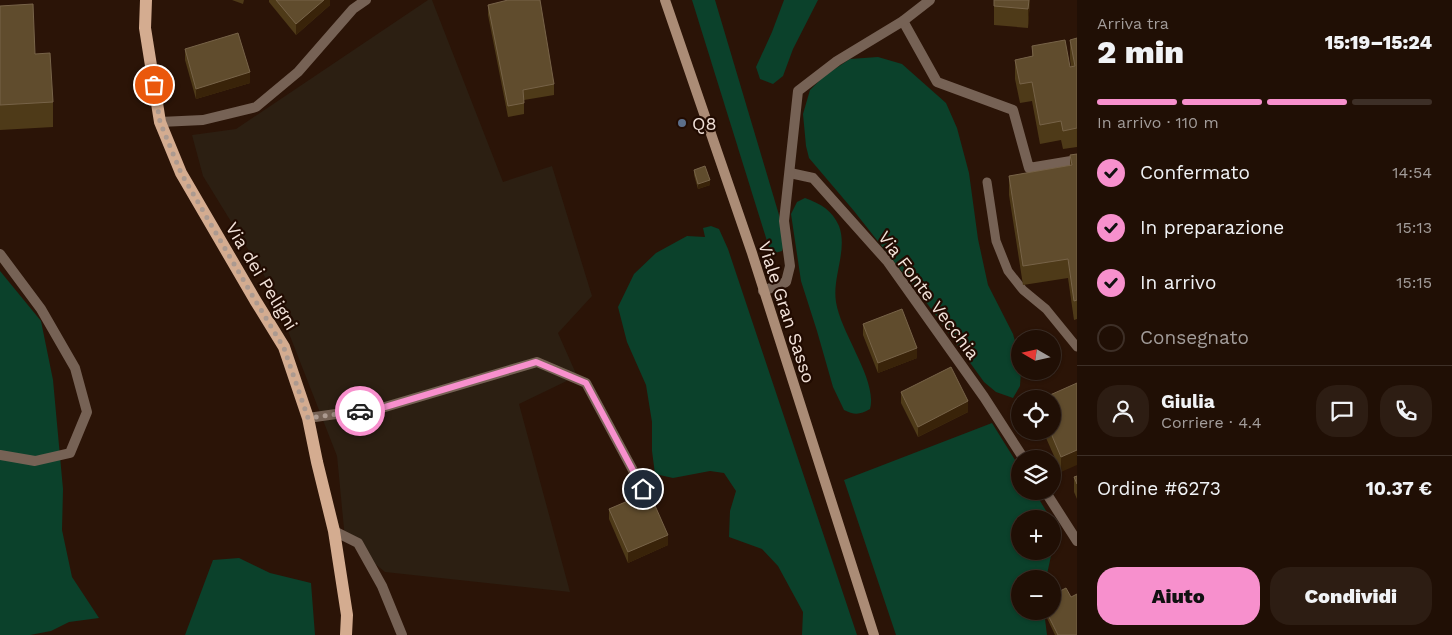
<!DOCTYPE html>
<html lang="it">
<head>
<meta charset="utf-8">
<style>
	body { margin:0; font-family:"Work Sans",sans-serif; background:#2d1d13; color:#f1f3f6; height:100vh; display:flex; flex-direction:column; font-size:19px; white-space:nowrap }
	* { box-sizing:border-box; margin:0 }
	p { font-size:16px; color:#a29c9a }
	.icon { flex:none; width:28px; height:28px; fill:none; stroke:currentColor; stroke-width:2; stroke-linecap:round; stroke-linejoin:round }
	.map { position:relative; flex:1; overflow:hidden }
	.drawer { display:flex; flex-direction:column; background:#200f05; width:375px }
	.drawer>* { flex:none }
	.needle { width:32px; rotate:279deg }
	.tools { position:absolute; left:1011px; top:330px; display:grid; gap:10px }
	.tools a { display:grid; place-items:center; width:50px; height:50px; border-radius:50%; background:#200f05; box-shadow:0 1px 4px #0004,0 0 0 1px #3d2f27; font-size:25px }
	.pin { position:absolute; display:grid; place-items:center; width:42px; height:42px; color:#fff; margin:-21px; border:2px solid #fff; border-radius:50%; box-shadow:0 1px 5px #0007 }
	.courier { position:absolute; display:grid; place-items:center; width:50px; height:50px; margin:-25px; border:4px solid #f790cd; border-radius:50%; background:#fff; color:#222; box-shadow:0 1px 6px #0007 }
	.headline em { font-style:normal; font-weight:800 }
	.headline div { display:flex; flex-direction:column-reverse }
	.headline { display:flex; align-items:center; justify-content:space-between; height:85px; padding:0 20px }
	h1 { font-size:32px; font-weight:800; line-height:38px }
	.bar { display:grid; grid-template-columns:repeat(4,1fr); gap:8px 5px; align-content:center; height:60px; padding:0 20px }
	.bar i { height:6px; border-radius:4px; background:#3d2f27 }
	.bar .active { background:#f790cd }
	.bar p { grid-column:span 4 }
	.line { display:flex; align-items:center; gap:12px; padding:0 20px; border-top:1px solid #3d2f27 }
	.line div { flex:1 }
	.round { display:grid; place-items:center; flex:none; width:52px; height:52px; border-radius:20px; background:#2d1d13 }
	ol { padding:0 20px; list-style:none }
	li { display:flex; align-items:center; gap:15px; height:55px }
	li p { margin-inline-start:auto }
	li .icon { padding:5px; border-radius:50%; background:#f790cd; color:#111; stroke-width:4 }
	li:last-child { color:#a29c9a }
	li i { width:28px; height:28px; border:2px solid #3d2f27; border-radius:50% }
	.cta { display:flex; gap:10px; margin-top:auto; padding:10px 20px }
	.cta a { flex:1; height:58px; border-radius:20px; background:#f790cd; color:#111; font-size:20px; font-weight:800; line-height:58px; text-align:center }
	.cta a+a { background:#2d1d13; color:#f1f3f6 }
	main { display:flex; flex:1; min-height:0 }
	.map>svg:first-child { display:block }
</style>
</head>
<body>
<main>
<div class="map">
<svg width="1077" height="635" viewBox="0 0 1077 635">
	<rect width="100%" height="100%" fill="#2b1407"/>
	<path fill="#2c1f12" d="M428,0H432L503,182L552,166L592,296L558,333L577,376L519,404L570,592L385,572L345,539L337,456L270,285L203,176L192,135L236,129Z"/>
	<g fill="#0b412b">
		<path d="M692,0H715L782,225L784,244L782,251L771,254Z"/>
		<path d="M784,0H818L793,49L783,76L773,84L760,79L756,67L772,32Z"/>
		<path d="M878,57L902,64L946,103L957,128L969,173L978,239L988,285L1013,334L1020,359V371H1021L1020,386L1013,398L996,392L984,382L929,306L854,211L809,158L806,146L803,114L810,90L824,76L850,59Z"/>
		<path d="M805,198C821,204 832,210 839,226C848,250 832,277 836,302C841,334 878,381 870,409C860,415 854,415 844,410L833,387L817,331L801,281L791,214L797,202Z"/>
		<path d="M711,226L719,229L728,249L857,635H802L803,612L778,566L762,549L729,537L730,511L736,491L724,473L710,471L673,478L655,474L652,451V422L646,385L627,342L618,307L634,274L656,253L687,236L705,237L703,228Z"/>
		<path d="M0,271L41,321L53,380L63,489L62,530L72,577L99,618L69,622L51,631L30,635H0Z"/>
		<path d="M992,423L1020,468V491H1034L1051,519H1020V551H1052L1046,579H1020V611H1044L1047,635H896L844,480Z"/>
		<path d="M239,558L270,573L311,583L315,635H185L213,560Z"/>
	</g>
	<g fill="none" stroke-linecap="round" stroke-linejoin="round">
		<path stroke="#766255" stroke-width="9" d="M987,182L996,241L1008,271L1023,290L1046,309L1077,347"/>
		<g stroke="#766255" stroke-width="10">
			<path d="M903,21L937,82L1013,110L1029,168L1077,160"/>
			<path d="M160,122L203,120L256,107L298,72L353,9L366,0"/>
			<path d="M790,173L813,178L888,262L984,397L1024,459"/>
			<path d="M0,254L41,309L75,368L87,412L70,453L35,461L0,455"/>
			<path d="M763,291L786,282L790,266L784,221L798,91L837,61L903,21L930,0"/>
			<path d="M308,418L385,407L537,362L586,383L643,489"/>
			<path d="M1045,491L1077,541"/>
			<path d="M334,531L358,543L382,586L402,635"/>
		</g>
		<path stroke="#ab8c76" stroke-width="10" d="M665,0L752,253L874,635"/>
		<path stroke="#d4ac90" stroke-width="12" d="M146,0L145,28L160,122L181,173L255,300L284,347L308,418L317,462L334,531L347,615L346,635"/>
	</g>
	<g fill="#4e3a18">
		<path d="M232,0H244L243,4Z"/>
		<path d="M269,0H330V5L296,35L269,2Z"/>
		<path d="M1030,0L1028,28L994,25V6Z"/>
		<path d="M488,5L554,84V95L524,100V114L508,117L488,15Z"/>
		<path d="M0,6L35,54L53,102V127L0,130Z"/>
		<path d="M1077,38V147L1063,149L1061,140L1040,144L1032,101L1020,103L1015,79V60L1032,56V46L1070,67L1071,66L1070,59V40Z"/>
		<path d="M185,49L250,83L196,99L185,60Z"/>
		<path d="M1077,154V319L1074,320L1068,278L1023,285L1009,195V176L1070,166V155Z"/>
		<path d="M694,170L710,185L698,189L694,175Z"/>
		<path d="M863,324L917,358L878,373L863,335Z"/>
		<path d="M1077,383L1061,472L1043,431H1052Z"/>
		<path d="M901,392L968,412L918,437L901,403Z"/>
		<path d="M1077,476V499L1074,492V477Z"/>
		<path d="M609,509L668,545L628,563L609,519Z"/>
		<path d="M1046,611L1077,635H1055L1046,616Z"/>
	</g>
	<g fill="#392309">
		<path d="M324,0H330V5L296,35V24Z"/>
		<path d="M1029,0H1030L1028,28V9Z"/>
		<path d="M250,72V83L196,99V89Z"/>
		<path d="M710,180V185L698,189V184Z"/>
		<path d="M917,348V358L878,373V363Z"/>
		<path d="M968,401V412L918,437V427Z"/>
		<path d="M1077,450V465L1061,472V457Z"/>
		<path d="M668,535V545L628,563V552Z"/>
	</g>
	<g fill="#604c2d" stroke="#776348">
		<path d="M276,0H324L296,24Z"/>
		<path d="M508,0H540L554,84L523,90L524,103L508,106L488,5Z"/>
		<path d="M994,0H1029L1028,9L994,6Z"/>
		<path d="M33,4L35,54L50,53L53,102L0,105V6Z"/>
		<path d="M238,33L250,72L196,89L185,49Z"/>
		<path d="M1077,38V128L1063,131L1061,121L1040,125L1032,82L1020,84L1015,60L1033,56L1032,46L1065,40L1070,67L1075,66L1070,40Z"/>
		<path d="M1077,154V300L1074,301L1068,259L1023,266L1009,176L1072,165L1070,155Z"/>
		<path d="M705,166L710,180L698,184L694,170Z"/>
		<path d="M902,309L917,348L878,363L863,324Z"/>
		<path d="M951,367L968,401L918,427L901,392Z"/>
		<path d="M1077,383V450L1061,457L1050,431H1052V399H1041Z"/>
		<path d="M1077,476V484L1074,477Z"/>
		<path d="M649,492L668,535L628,552L609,509Z"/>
		<path d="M1066,588L1071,597L1077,594V635H1058L1046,611H1052V595Z"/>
	</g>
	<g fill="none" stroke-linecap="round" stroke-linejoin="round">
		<path stroke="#ac9a90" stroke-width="5" stroke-dasharray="0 9" d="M154,85L160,122L181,173L255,300L284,348L308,418L360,411"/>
		<path stroke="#f790cd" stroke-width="6" d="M360,411L385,407L536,362L586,383L643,489"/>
	</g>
	<circle fill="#5c6f8a" stroke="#210b01" stroke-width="2" cx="682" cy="123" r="5"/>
	<g text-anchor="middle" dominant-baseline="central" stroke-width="4.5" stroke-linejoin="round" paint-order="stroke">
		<g font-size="18" fill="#f2e2d9" stroke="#210b01" text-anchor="start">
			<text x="692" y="123">Q8</text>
		</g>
		<g font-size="18" fill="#f2e2d9" stroke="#210b01">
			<text transform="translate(262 276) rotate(59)">Via dei Peligni</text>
			<text transform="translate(929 295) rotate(53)">Via Fonte Vecchia</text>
			<text transform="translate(787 312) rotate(72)">Viale Gran Sasso</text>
		</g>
	</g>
</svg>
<div class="tools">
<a><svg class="needle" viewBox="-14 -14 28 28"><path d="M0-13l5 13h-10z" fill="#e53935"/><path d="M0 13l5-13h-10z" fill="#a29c9a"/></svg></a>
<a><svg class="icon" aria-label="locate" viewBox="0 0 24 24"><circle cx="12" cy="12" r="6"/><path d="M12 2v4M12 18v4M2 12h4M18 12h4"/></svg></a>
<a><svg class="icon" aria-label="layers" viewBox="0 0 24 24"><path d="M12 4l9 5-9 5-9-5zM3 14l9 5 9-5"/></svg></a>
<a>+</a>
<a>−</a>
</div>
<div class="pin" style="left:154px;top:85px;background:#ea580c"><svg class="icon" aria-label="bag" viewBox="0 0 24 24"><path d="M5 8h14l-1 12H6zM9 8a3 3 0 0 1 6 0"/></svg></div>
<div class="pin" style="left:643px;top:489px;background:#1f2937"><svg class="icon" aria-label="home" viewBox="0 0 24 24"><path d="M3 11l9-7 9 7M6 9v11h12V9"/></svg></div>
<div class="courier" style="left:360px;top:411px"><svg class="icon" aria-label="car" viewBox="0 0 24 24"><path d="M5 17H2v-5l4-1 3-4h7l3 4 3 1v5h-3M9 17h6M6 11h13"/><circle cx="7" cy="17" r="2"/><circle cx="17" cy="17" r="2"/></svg></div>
</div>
<section class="drawer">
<div class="headline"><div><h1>2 min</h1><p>Arriva tra</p></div><em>15:19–15:24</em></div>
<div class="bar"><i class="active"></i><i class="active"></i><i class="active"></i><i></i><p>In arrivo · 110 m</p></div>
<ol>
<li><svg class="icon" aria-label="check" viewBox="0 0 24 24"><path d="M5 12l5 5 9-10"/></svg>Confermato<p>14:54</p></li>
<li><svg class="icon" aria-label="check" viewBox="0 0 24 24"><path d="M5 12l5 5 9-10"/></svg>In preparazione<p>15:13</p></li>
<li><svg class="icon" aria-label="check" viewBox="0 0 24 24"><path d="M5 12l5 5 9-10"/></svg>In arrivo<p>15:15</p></li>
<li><i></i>Consegnato</li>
</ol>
<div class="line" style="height:90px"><a class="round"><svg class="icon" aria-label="person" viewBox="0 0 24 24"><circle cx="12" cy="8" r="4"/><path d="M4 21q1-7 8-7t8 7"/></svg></a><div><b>Giulia</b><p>Corriere · 4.4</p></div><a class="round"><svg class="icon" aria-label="chat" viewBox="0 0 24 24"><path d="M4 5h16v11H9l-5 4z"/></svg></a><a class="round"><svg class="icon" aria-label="phone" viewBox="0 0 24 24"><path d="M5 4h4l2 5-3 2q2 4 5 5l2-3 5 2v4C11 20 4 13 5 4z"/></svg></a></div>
<div class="line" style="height:65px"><div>Ordine #6273</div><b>10.37 €</b></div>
<div class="cta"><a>Aiuto</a><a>Condividi</a></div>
</section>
</main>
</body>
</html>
